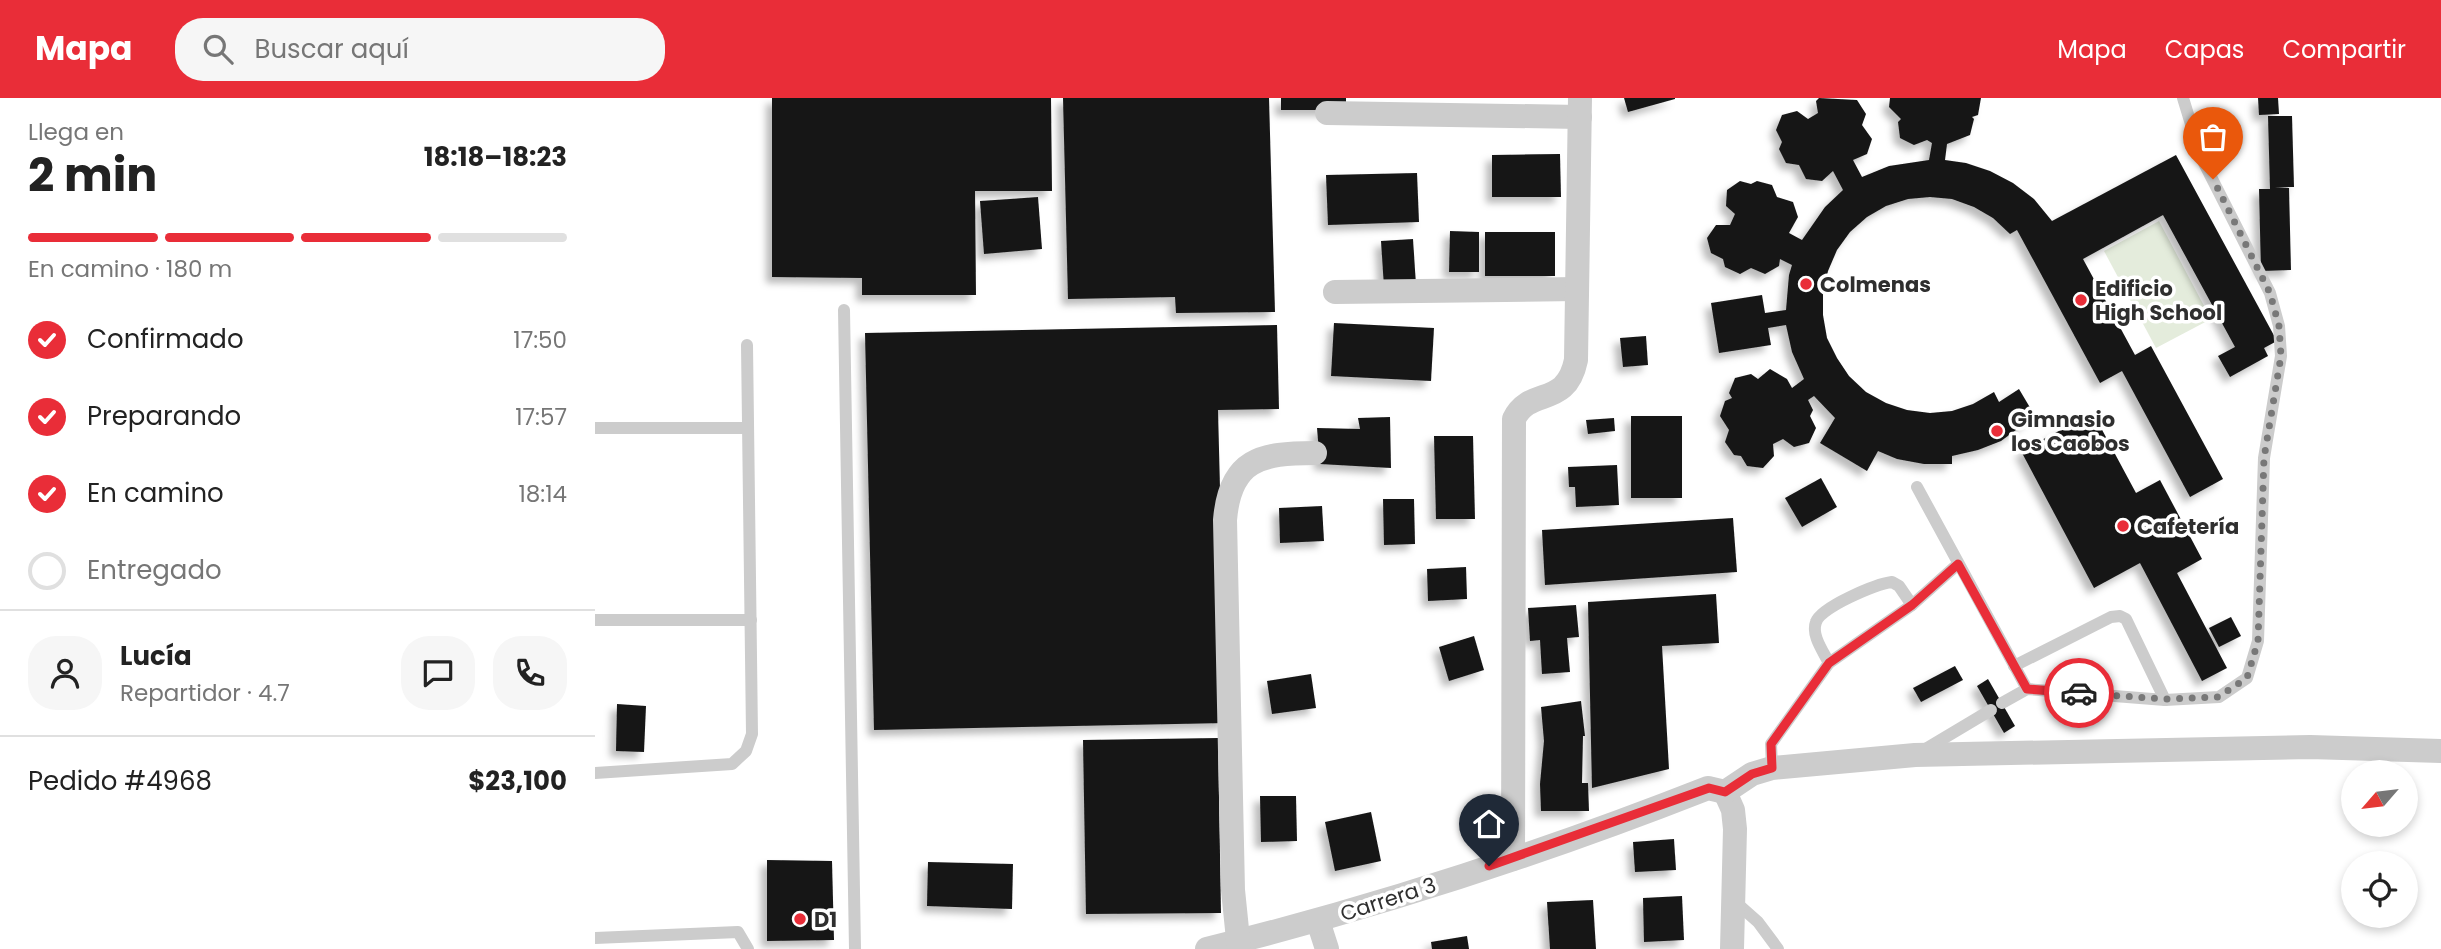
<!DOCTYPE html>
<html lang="es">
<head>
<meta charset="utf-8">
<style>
	body { margin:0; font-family:Poppins,sans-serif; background:#f6f6f6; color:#222; height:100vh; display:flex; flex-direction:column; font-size:26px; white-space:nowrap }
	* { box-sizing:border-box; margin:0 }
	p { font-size:23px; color:#767676 }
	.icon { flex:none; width:38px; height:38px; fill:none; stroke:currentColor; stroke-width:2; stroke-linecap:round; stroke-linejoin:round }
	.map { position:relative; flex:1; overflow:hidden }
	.drawer { display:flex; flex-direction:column; background:#fff; width:595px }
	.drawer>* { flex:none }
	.needle { width:46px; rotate:242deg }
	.buttons { position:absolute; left:1746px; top:662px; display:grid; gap:14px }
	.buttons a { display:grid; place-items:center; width:77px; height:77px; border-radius:50%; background:#fff; box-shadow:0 4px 10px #0003; font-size:35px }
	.pin { position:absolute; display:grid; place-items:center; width:60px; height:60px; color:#fff; margin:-72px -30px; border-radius:50% 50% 50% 0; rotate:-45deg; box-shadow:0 0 7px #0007 }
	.pin .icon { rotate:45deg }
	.courier { position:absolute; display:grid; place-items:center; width:70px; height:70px; margin:-35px; border:5px solid #e92d38; border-radius:50%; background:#fff; color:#222; box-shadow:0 2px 9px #0007 }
	.summary em { font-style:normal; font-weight:700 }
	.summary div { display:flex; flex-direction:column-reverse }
	.summary { display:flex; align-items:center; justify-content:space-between; height:119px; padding:0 28px }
	h1 { font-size:46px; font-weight:700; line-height:52px }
	.bar { display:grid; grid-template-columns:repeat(4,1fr); gap:10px 7px; align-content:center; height:84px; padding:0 28px }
	.bar i { height:9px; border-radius:5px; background:#e0e0e0 }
	.bar .selected { background:#e92d38 }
	.bar p { grid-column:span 4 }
	.line { display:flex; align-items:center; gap:18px; padding:0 28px; border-top:2px solid #e0e0e0 }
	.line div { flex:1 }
	.round { display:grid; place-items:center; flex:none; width:74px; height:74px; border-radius:28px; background:#f6f6f6 }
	ol { padding:0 28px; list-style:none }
	li { display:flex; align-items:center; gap:21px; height:77px }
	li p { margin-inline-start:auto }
	li .icon { padding:7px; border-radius:50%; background:#e92d38; color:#fff; stroke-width:4 }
	li:last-child { color:#767676 }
	li i { width:38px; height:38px; border:4px solid #e0e0e0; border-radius:50% }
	header { display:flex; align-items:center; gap:42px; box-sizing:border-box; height:98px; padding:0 35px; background:#e92d38; color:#fff }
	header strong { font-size:33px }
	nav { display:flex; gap:38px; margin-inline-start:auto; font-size:24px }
	.search { width:490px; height:63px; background:#f6f6f6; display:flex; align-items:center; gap:18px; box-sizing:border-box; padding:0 24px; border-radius:28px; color:#767676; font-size:26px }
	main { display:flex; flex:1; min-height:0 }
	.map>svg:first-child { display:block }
</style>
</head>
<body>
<header>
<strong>Mapa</strong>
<div class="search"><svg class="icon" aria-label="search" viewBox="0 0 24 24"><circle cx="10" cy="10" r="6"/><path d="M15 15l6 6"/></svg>Buscar aquí</div>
<nav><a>Mapa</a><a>Capas</a><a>Compartir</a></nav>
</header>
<main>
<section class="drawer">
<div class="summary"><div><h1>2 min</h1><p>Llega en</p></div><em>18:18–18:23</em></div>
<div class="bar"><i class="selected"></i><i class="selected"></i><i class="selected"></i><i></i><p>En camino · 180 m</p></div>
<ol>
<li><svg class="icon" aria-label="check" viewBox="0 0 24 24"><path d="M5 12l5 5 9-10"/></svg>Confirmado<p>17:50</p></li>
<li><svg class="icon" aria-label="check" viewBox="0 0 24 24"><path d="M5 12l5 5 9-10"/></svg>Preparando<p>17:57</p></li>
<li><svg class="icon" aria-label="check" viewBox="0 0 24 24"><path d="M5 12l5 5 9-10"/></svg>En camino<p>18:14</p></li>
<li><i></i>Entregado</li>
</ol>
<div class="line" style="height:126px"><a class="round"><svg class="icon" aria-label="person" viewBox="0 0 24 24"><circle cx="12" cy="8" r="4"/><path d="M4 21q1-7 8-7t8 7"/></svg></a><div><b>Lucía</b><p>Repartidor · 4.7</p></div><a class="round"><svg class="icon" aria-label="chat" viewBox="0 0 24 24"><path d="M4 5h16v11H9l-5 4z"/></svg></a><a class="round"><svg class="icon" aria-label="phone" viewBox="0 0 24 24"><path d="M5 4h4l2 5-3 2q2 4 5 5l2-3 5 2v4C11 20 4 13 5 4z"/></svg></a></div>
<div class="line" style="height:91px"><div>Pedido #4968</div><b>$23,100</b></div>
</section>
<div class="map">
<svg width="1846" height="851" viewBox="0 0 1846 851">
	<defs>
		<filter id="shadow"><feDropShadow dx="-6" dy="6" stdDeviation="3.5" flood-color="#0004"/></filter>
	</defs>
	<rect width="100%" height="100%" fill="#fff"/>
	<path fill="#e4ecdc" d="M1564,123L1616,221L1561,250L1509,153Z"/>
	<g fill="#161616" filter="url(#shadow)">
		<path d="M177,0H456L457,93H380L381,197H267V180L177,179Z"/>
		<path d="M468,0H674L680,214L581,215L580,199L473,201Z"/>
		<rect x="686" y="0" width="65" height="12"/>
		<path d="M1029,0H1080V1L1033,14Z"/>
		<path d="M1224,0L1262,2L1271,16L1267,27L1277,41L1272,56L1258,62L1267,79L1294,68L1334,62L1337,45L1332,42L1319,47L1305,40L1303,24L1306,21L1294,9L1295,0H1386L1383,17L1377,19L1379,21L1375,37L1352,46L1350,62L1371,65L1395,73L1418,85L1439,101L1457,123L1581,57L1682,243L1669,250L1673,258L1635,279L1623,258L1640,249L1568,117L1488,161L1540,257L1556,248L1628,381L1595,399L1527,273L1505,285L1422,132L1415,136L1398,120L1379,109L1357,101L1335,99L1313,101L1291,108L1272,119L1255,134L1242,152L1233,173L1228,195V217L1232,240L1242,260L1254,278L1271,294L1291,305L1312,312L1335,315L1357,313L1378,306L1399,294L1404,304L1424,291L1440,318L1406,343L1383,352L1357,358V366H1329L1302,361L1283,353L1272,373L1225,345L1240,320L1219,298L1213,302L1218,312L1215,318L1221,330L1214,345L1199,349L1188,341L1178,346L1179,358L1168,370L1152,368L1146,358L1139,357L1130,344L1134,332L1125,318L1130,303L1137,300L1134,295L1140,280L1156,276L1163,281L1175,271L1192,281L1197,290L1209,281L1197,254L1191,227L1173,230L1176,247L1124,255L1116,205L1167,197L1170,215L1191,212L1194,177L1197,167L1185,161L1184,168L1170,176L1156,170L1145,176L1130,169L1128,161L1116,155L1112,140L1121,127H1135L1140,116L1131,108L1132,92L1145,83L1156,86L1162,83L1177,87L1182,99L1198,104L1203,119L1194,135L1207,142L1230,109L1248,92L1238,73L1227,83L1211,81L1204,67L1191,65L1184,51L1187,44L1181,32L1187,17L1202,13L1213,21L1223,15L1221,3Z"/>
		<path d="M1663,0H1683L1684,16L1664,17Z"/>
		<path d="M1673,18H1697L1699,89H1680L1694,90L1696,172L1666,173L1664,91H1675Z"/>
		<path d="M965,56L966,99H897V57Z"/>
		<path d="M822,75L824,124L733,127L731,77Z"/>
		<path d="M443,99L447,151L389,156L385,103Z"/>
		<path d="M855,133L884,134V174H854Z"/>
		<rect x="890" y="134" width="70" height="44"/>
		<path d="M818,141L821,187L789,189L786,143Z"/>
		<path d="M739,225L839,230L836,283L736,278Z"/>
		<path d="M682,227L684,311L623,312L631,625L279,632L270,235Z"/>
		<path d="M1051,238L1053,267L1028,269L1025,240Z"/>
		<path d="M1498,315L1541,395L1565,382L1607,461L1582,475L1632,570L1607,583L1545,465L1499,490L1426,353Z"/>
		<rect x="1036" y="318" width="51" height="82"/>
		<path d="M795,319L796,370L725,366L722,330L765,331L763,320Z"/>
		<path d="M1019,320L1020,333L993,336L991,322Z"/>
		<path d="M839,338H878L880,421H841Z"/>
		<path d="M1022,367L1024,407L981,409L980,389H974L973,369Z"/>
		<path d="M1226,380L1242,409L1207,429L1190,400Z"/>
		<path d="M788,401H819L820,446L789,447Z"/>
		<path d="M727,408L729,443L685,445L684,410Z"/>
		<path d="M1138,420L1142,474L950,487L947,432Z"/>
		<path d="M871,469L872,501L833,503L832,471Z"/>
		<path d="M1121,496L1124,545L1067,548L1074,671L997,690L993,504Z"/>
		<path d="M981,507L984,539L972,540L975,574L947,576L945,542L935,543L933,510Z"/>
		<path d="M1636,519L1646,538L1624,549L1614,530Z"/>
		<path d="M879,538L889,572L854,583L844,549Z"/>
		<path d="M1360,568L1368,582L1326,604L1318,590Z"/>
		<path d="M716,576L721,610L677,616L672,583Z"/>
		<path d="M1393,581L1420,628L1409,635L1382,588Z"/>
		<path d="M986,603L990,638H988L987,685H993L994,713H946L945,686L949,643L946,609Z"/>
		<path d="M22,606L51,608L49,654L21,653Z"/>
		<path d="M623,640L626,815L491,816L488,642Z"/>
		<path d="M665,698H701L702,743L666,744Z"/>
		<path d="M776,714L786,763L740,773L730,724Z"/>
		<path d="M1079,741L1081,772L1040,774L1038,744Z"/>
		<path d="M172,762L237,763L239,842L172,843Z"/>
		<path d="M333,764L418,766L417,811L332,808Z"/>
		<path d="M1087,798L1089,842L1049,844L1048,800Z"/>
		<path d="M998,802L1001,851H955L952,804Z"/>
		<path d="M872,838L874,851H837L836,844Z"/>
	</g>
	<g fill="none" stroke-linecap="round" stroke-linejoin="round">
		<g stroke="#ccc" stroke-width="12">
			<path d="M249,212L260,851"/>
			<path d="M0,330H153"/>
			<path d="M1322,389L1432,591"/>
			<path d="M0,522H156"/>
			<path d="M1234,565C1228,553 1216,537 1221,524C1226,509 1281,486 1297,484L1304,488L1317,507"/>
			<path d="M1419,568L1516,519L1525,518L1531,521L1570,602"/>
			<path d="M1407,605L1432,591L1570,602L1624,599L1652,580L1663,543L1669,360L1686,258L1684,228L1675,195L1606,59L1588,0"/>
			<path d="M1329,652L1396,612"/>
			<path d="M1177,670L1176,646L1234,565L1317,507L1363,466"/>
			<path d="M0,675L137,666L151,653L157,636L152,247"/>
			<path d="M1137,801L1163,824L1183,851"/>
			<path d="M0,840L143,834L153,851"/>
		</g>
		<g stroke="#ccc" stroke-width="24">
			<path d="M732,15L985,19"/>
			<path d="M740,194L982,191"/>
			<path d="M1130,694L1157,676L1177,670L1320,657L1715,649L1846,653"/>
			<path d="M1130,694L1138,712L1140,731L1137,851"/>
			<path d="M918,761L919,321C935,288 971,311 981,262L985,0"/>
			<path d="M723,823L732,851"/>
			<path d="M612,851C782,809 950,754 1113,690L1130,694"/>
			<path d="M644,851L638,792L630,422C635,361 666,355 720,355"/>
		</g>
	</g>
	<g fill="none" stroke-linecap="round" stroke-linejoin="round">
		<path stroke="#787878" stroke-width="7" stroke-dasharray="0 12.6" d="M1484,595L1570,601L1623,599L1652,580L1663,543L1669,360L1686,258L1684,228L1675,195L1618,81"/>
		<path stroke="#e92d38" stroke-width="9" d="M894,768L1114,690L1130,694L1157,676L1177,670L1176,646L1234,565L1317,507L1363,466L1432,591L1484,595"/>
	</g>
	<g fill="#e92d38" stroke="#fff" stroke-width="2.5">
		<circle cx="1211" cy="186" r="7"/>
		<circle cx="1486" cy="202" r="7"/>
		<circle cx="1402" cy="333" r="7"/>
		<circle cx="1528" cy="428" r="7"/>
		<circle cx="205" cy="821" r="7"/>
	</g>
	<g text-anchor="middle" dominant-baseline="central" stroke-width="7" stroke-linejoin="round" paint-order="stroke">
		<g font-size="21" font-weight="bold" fill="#2f2f2f" stroke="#fff" text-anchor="start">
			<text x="1225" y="186">Colmenas</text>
			<text x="1500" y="190">Edificio<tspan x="1500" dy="24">High School</tspan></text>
			<text x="1416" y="321">Gimnasio<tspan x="1416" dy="24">los Caobos</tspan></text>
			<text x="1542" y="428">Cafetería</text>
			<text x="219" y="821">D1</text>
		</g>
		<g font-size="21" fill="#2f2f2f" stroke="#fff">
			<text transform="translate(793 801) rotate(-18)">Carrera 3</text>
		</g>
	</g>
</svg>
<div class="buttons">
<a><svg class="needle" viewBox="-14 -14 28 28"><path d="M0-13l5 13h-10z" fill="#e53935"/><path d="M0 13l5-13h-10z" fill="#767676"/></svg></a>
<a><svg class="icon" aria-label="locate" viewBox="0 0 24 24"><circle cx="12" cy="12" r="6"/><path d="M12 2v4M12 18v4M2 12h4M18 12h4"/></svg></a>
</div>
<div class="pin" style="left:1618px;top:81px;background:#ea580c"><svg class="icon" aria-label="bag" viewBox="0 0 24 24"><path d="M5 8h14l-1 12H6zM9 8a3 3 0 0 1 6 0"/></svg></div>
<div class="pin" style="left:894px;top:768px;background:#1f2937"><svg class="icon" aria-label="home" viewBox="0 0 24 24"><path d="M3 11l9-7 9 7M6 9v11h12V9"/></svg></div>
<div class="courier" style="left:1484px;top:595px"><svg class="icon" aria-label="car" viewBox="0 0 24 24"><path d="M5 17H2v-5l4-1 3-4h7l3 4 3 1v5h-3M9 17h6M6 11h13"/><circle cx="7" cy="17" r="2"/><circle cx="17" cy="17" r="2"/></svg></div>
</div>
</main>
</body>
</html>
